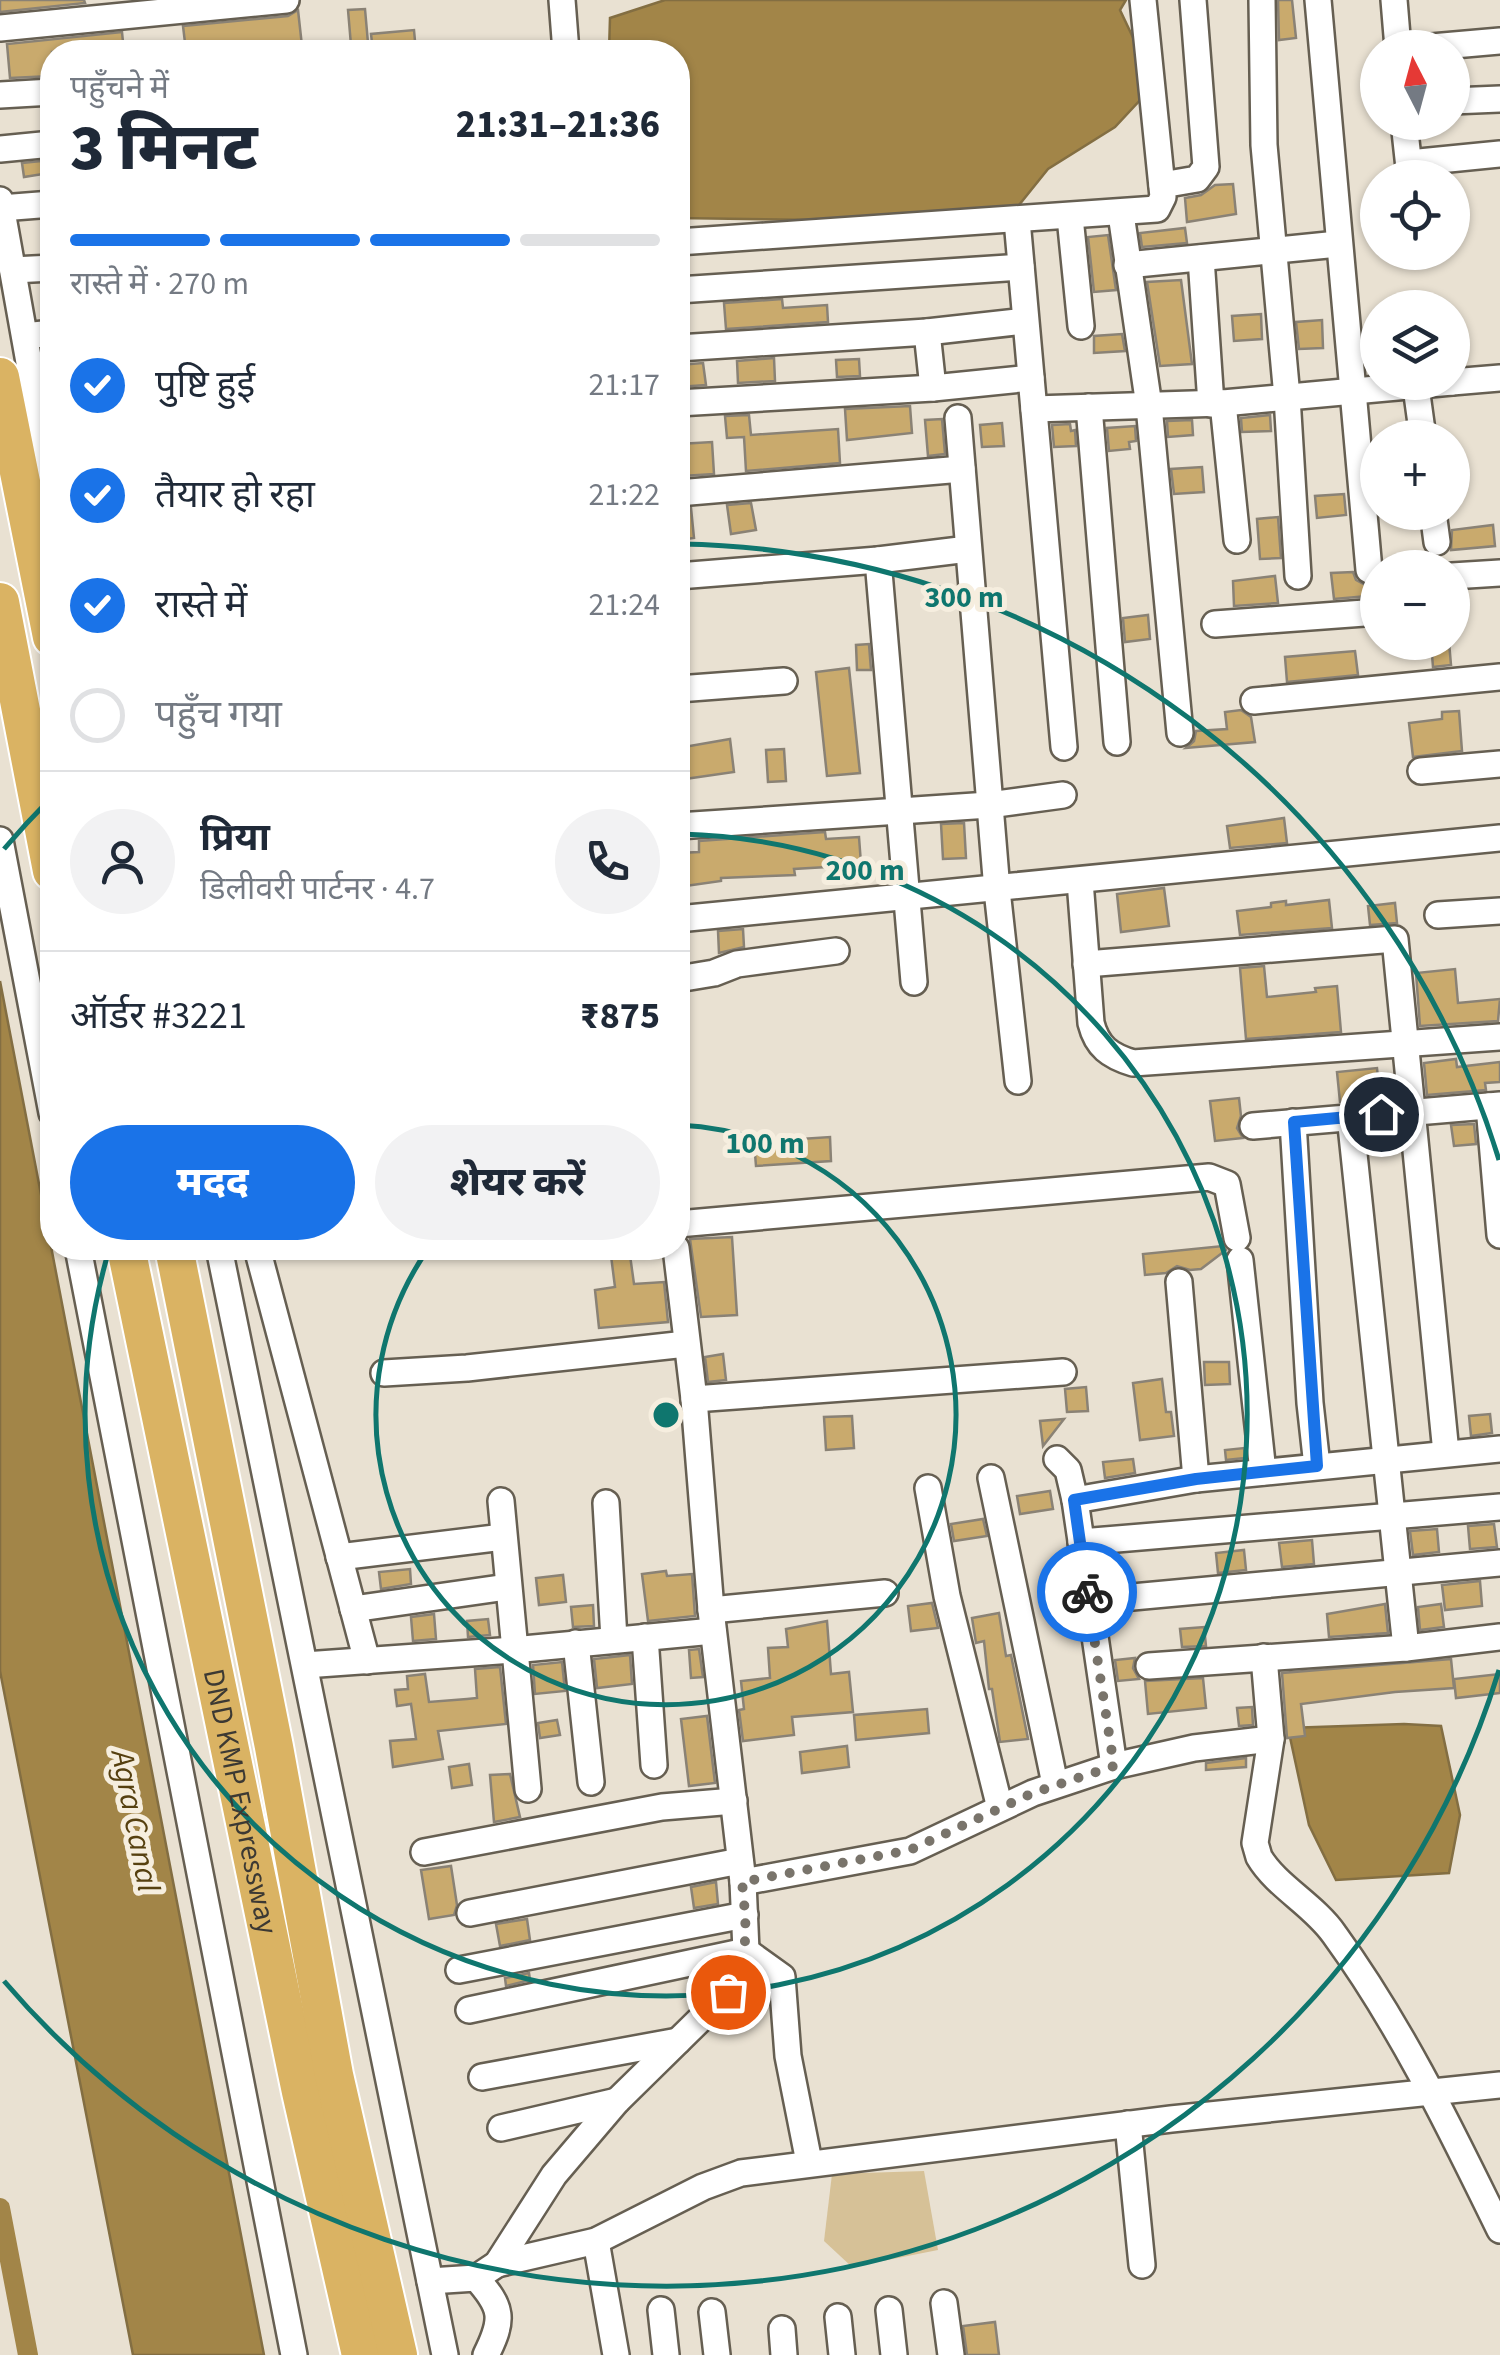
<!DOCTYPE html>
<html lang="hi">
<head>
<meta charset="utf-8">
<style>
	body { margin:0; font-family:"Source Sans 3","Noto Sans Devanagari",sans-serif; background:#f2f2f3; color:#1f2937; height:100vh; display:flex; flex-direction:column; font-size:38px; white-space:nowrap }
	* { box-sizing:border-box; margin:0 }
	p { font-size:32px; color:#747a83 }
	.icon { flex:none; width:55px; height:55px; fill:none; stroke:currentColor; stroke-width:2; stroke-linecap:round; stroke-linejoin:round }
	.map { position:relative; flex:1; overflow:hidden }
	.drawer { position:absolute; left:40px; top:40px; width:650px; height:1220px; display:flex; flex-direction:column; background:#fff; border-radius:40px; box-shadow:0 2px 8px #0004 }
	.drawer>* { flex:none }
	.needle { width:65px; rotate:354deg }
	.fabs { position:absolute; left:1360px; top:30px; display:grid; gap:20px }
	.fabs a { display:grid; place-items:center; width:110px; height:110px; border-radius:50%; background:#fff; box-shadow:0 2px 8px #0004; font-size:50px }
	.pin { position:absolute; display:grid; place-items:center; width:85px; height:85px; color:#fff; margin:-42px; border:5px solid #fff; border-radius:50%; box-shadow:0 2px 10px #0007 }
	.courier { position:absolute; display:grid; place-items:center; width:100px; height:100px; margin:-50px; border:8px solid #1a73e8; border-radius:50%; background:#fff; color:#222; box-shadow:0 2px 12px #0007 }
	.headline em { font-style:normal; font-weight:800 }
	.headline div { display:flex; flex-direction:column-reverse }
	.headline { display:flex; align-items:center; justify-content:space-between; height:170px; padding:0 30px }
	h1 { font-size:65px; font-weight:800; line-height:75px }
	.bar { display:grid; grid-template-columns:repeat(4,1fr); gap:15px 10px; align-content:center; height:120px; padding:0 30px }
	.bar i { height:12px; border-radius:8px; background:#e0e1e3 }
	.bar .active { background:#1a73e8 }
	.bar p { grid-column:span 4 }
	.line { display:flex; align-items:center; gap:25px; padding:0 30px; border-top:2px solid #e0e1e3 }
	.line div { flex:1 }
	.round { display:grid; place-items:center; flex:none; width:105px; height:105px; border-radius:52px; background:#f2f2f3 }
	ol { padding:0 30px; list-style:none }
	li { display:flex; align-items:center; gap:30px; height:110px }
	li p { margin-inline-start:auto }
	li .icon { padding:10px; border-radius:50%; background:#1a73e8; color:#fff; stroke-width:4 }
	li:last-child { color:#747a83 }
	li i { width:55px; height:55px; border:5px solid #e0e1e3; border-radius:50% }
	.button { display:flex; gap:20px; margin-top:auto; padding:20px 30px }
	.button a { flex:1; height:115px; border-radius:60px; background:#1a73e8; color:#fff; font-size:40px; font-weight:800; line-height:115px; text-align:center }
	.button a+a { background:#f2f2f3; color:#1f2937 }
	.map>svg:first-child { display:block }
</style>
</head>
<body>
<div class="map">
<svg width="1500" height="2355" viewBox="0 0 1500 2355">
	<rect width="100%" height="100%" fill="#e9e1d2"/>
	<path fill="#d6c197" d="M924,2171L938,2250L852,2267L824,2241L832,2174Z"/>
	<g fill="#a28548" stroke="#836e42" stroke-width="2.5">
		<path d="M665,0H1126L1120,10L1155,84L1115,127L1048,169L1015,210L824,220L678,218V52H609L610,18Z"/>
		<path d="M0,981L264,2355H133L0,1671Z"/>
		<path d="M1404,1724L1441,1726L1460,1815L1449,1873L1336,1880L1309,1825L1288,1728Z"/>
	</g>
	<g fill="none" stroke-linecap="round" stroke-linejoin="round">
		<path stroke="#a28548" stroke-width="20" d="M0,2208L28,2355"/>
	</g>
	<g fill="#c9aa6d" stroke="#8a8275" stroke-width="2.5">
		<path d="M0,0H84L85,3L0,12Z"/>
		<path d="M1278,0H1292L1296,38L1279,40Z"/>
		<path d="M365,9L368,43L351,45L348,10Z"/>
		<path d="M298,10L302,46L282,48V52H235L234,46L186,51L183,26L288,16Z"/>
		<path d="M414,30L416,52H373L371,34Z"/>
		<path d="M122,32L124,52H52V76L10,78L7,44Z"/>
		<path d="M41,161L43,174L24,177L22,163Z"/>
		<path d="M1233,184L1236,214L1187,222L1185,198L1201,195L1215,185Z"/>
		<path d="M1185,228L1187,243L1142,247L1140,233Z"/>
		<path d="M1108,235L1116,290L1094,292L1088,237Z"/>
		<path d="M1181,280L1192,364L1160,366L1147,282Z"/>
		<path d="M782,299L783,308L827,305L828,322L726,329L724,303Z"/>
		<path d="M1261,314L1262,339L1234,341L1232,316Z"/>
		<path d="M1322,320L1323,348L1299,349L1296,322Z"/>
		<path d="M1122,334L1125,351L1094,353V336Z"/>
		<path d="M1378,342V367L1367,368L1365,343Z"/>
		<path d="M774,358L775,381L738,383L737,361Z"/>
		<path d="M859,359L860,376L837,377L836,360Z"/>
		<path d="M703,363L706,385L678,387V365Z"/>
		<path d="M910,406L912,433L847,440L845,409Z"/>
		<path d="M749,415L751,435L838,429L840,463L746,471L744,437L727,438L725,416Z"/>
		<path d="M1270,415L1271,431L1242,432L1241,418Z"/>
		<path d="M942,419L945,454L928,456L925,420Z"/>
		<path d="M1192,420L1193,435L1168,437L1167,421Z"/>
		<path d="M1002,423L1004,446L982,447L980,425Z"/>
		<path d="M1070,424L1071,431L1075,430L1076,446L1054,447L1052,425Z"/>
		<path d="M1135,426L1136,441L1129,442L1130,449L1109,451L1107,428Z"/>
		<path d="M712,442L714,474L682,476L679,444Z"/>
		<path d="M1202,467L1204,492L1174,494L1171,469Z"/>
		<path d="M1344,494L1346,515L1317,518L1315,496Z"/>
		<path d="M751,503L756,530L731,534L727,505Z"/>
		<path d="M691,508L694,538L678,540V509Z"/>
		<path d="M1278,517L1281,558L1260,559L1257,519Z"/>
		<path d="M1493,525L1495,546L1451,550L1452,530Z"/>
		<path d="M1353,572L1356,580L1367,586L1368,596L1334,599L1331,573Z"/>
		<path d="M1275,576L1278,603L1234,606L1233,581Z"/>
		<path d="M1148,615L1150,639L1125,642L1123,618Z"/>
		<path d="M1431,642H1449L1451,665L1433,667Z"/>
		<path d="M869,644L871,670H857L856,645Z"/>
		<path d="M1355,651L1358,675L1287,682L1285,657Z"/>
		<path d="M849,668L860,773L827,776L816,672Z"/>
		<path d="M1241,710L1251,717L1255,742L1186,748L1194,741L1196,731L1227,729L1225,712Z"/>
		<path d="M1459,711L1462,751L1413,757L1409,723L1442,719V712Z"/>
		<path d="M730,739L734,772L678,780V748Z"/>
		<path d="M784,749L786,781L768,782L766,750Z"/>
		<path d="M1284,818L1287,843L1230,848L1227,826Z"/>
		<path d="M964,823L966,858L943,859L941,824Z"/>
		<path d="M825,832L826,839L859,837L862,877L845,878L844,866L794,869L795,875L721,878V881L678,887V853L699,852V841Z"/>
		<path d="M1164,888L1169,926L1121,932L1117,894Z"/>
		<path d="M1329,900L1332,928L1240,935L1237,911L1271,907V903L1286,901V905Z"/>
		<path d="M1395,903L1397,923L1370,925L1368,906Z"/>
		<path d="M743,929L744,947L719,953L718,931Z"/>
		<path d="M1264,966L1267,997L1316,992L1315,988L1337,986L1341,1032L1246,1039L1240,968Z"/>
		<path d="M1455,969L1458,1003L1500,999L1498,1021L1420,1026L1416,973Z"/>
		<path d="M1456,1059L1457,1067L1500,1062V1082L1485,1083L1486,1090L1427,1095L1424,1063Z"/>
		<path d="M1377,1068L1380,1099L1340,1102L1337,1072Z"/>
		<path d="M1239,1098L1241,1116L1237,1128L1243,1138L1215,1141L1210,1101Z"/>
		<path d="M1474,1124L1476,1144L1454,1146L1451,1125Z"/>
		<path d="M830,1137L831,1161L756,1166L754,1142Z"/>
		<path d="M732,1237L737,1315L701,1317L690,1239Z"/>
		<path d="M1223,1246L1226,1250L1201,1269L1190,1270L1177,1266L1166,1273L1145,1275L1143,1254Z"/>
		<path d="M610,1248H629L634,1284L664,1282L668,1322L599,1328L595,1290L615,1287Z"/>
		<path d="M723,1354L726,1380L708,1382L705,1357Z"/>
		<path d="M1204,1362H1229L1230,1384L1205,1385Z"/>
		<path d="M1162,1379L1166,1412H1171L1174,1436L1140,1440L1133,1383Z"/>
		<path d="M1086,1387L1088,1411L1067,1412L1065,1389Z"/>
		<path d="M1490,1414L1492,1433L1471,1436L1469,1416Z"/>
		<path d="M852,1416L854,1448L826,1450L824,1417Z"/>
		<path d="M1064,1419L1043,1446L1040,1421Z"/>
		<path d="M1244,1448L1245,1458L1226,1460L1225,1450Z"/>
		<path d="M1133,1459L1135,1473L1105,1478L1103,1462Z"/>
		<path d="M1050,1491L1053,1509L1020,1514L1017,1496Z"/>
		<path d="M983,1519L987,1536L954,1541L951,1524Z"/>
		<path d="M1494,1524L1497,1547L1470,1549L1468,1526Z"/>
		<path d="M1437,1529L1439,1552L1413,1555L1410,1531Z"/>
		<path d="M1312,1540L1314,1564L1282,1567L1279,1543Z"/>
		<path d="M1244,1550L1246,1570L1218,1573L1216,1553Z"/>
		<path d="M410,1569L411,1584L381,1589L379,1572Z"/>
		<path d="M666,1571L667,1576L692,1574L695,1616L648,1621L642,1574Z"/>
		<path d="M563,1575L566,1602L539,1605L536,1578Z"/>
		<path d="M1480,1581L1482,1606L1445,1610L1442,1585Z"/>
		<path d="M932,1603L938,1628L911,1631L908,1606Z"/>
		<path d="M1385,1604L1388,1633L1329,1637L1327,1614Z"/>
		<path d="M1441,1604L1444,1627L1420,1630L1418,1607Z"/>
		<path d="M593,1605L594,1626L573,1627L571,1607Z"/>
		<path d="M999,1613L1006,1656L1011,1655L1028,1739L1000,1742L992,1689H989L984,1641L976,1643L972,1618Z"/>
		<path d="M434,1614L436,1639L413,1641L411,1617Z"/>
		<path d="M488,1619L490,1635L468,1637L467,1621Z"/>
		<path d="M827,1621L831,1674L849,1672L853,1712L792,1717L794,1735L743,1741L739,1710L744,1709L741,1681L770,1678L768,1648L788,1647L786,1629Z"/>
		<path d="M1204,1627L1206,1646L1182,1647L1180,1629Z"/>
		<path d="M699,1649L703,1677L691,1678L689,1650Z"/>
		<path d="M630,1655L632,1684L597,1688L594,1659Z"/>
		<path d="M1135,1658L1133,1668L1139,1679L1118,1681L1115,1660Z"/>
		<path d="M1451,1659L1454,1688L1395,1692L1301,1704L1305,1736L1287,1738L1282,1673Z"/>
		<path d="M562,1662L565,1691L535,1694L533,1665Z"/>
		<path d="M500,1667L506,1724L438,1731L443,1759L393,1767L390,1741L416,1739L411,1704L397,1706L395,1690L408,1689L407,1676L425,1674L429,1702L467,1699L477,1698L475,1669Z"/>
		<path d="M1500,1674V1693L1456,1698L1454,1679Z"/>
		<path d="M1203,1678L1206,1708L1148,1714L1145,1681Z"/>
		<path d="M1252,1707L1253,1725L1239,1726L1237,1708Z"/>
		<path d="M927,1709L929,1733L856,1740L854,1715Z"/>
		<path d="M707,1716L715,1783L689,1786L681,1719Z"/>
		<path d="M557,1720L560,1735L540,1738L538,1723Z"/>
		<path d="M847,1746L849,1767L802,1773L800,1752Z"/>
		<path d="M1246,1758V1767L1206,1770V1763Z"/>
		<path d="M469,1764L472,1785L452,1788L449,1767Z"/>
		<path d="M510,1774L520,1817L494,1822L490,1775Z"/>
		<path d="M451,1866L457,1905L454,1915L429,1919L421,1870Z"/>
		<path d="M716,1882L718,1904L694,1908L691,1887Z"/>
		<path d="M527,1919L530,1940L500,1946L496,1924Z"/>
		<path d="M529,1973L530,1980L506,1986L505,1978Z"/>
		<path d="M995,2322L999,2355H967L963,2326Z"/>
	</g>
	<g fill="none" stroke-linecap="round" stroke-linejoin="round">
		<g stroke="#665f52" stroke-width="30">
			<g id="minor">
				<path d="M562,0L566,52"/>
				<path d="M1262,0L1264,145L1287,397L1298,576"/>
				<path d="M1318,0L1369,570"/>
				<path d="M1394,0L1398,48"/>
				<path d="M0,28L286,0"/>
				<path d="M1420,48L1500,41"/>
				<path d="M0,95L52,92"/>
				<path d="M1452,101L1500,99"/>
				<path d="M1404,122L1410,177"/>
				<path d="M0,149L52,144"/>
				<path d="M1409,163L1500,154"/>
				<path d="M1162,185L1197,179L1206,167L1193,0"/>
				<path d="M0,200L52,491"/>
				<path d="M1,208L52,204"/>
				<path d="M1121,214L1149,406L1180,733"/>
				<path d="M1070,217L1081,326"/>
				<path d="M1017,220L1064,747"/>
				<path d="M678,242L1157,209L1163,197L1143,0"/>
				<path d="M1201,258L1211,404"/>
				<path d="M1127,265L1338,244"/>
				<path d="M13,270L52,268"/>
				<path d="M678,290L1021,267"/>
				<path d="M927,332L933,388"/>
				<path d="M25,336L52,333"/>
				<path d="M678,348L927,332L1025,321"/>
				<path d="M1452,382L1500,378"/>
				<path d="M1416,387L1423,438"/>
				<path d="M678,403L933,388L1031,378"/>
				<path d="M1223,403L1237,540"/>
				<path d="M1089,407L1117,742"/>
				<path d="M1034,409L1223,403L1452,382"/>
				<path d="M958,418L997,890L1018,1081"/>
				<path d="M678,493L962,469"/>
				<path d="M1433,512L1437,542"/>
				<path d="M878,560L914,982"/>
				<path d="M678,576L878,560L968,549"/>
				<path d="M1452,576L1500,573"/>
				<path d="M1215,624L1378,612"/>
				<path d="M678,689L784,681"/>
				<path d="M1254,701L1500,677"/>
				<path d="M1421,771L1500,764"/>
				<path d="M678,826L989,805L1063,795"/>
				<path d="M0,840L52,1113"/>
				<path d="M1080,881L1091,1023C1097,1047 1110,1056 1133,1063L1500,1037"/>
				<path d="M1438,915L1500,911"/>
				<path d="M678,919L1500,838"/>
				<path d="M1086,964L1395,939L1446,1453"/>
				<path d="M678,979L714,973L737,964L836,951"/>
				<path d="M1489,1106L1500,1235"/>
				<path d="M1350,1116L1406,1648"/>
				<path d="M1293,1122L1310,1403L1317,1466"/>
				<path d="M1253,1126L1500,1105"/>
				<path d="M678,1224L1209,1177L1227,1184L1237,1238"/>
				<path d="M78,1248L294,2355"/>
				<path d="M219,1248L445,2355"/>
				<path d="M257,1248L367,1661"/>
				<path d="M1240,1260L1263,1472"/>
				<path d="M1179,1282L1196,1479"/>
				<path d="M384,1373L467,1368L686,1344"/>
				<path d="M694,1399L1063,1372"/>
				<path d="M1057,1459L1068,1470L1075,1500L1114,1766"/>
				<path d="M991,1478L1055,1784"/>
				<path d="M928,1488L947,1596L1000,1808"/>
				<path d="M1075,1500L1196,1479L1500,1449"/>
				<path d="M501,1501L528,1789"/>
				<path d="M606,1503L614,1639"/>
				<path d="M1081,1542L1500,1507"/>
				<path d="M339,1557L503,1537"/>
				<path d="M1089,1601L1500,1563"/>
				<path d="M353,1609L507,1587"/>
				<path d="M711,1610L885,1593"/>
				<path d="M645,1637L654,1765"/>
				<path d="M576,1643L591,1782"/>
				<path d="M1264,1657L1271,1739L1255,1843L1259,1857C1276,1886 1314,1905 1334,1934C1401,2026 1450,2128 1500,2230"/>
				<path d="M305,1665L513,1650L713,1631"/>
				<path d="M1149,1666L1406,1648L1500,1637"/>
				<path d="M424,1852L662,1807L734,1801"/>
				<path d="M743,1882L910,1851L1033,1793L1114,1766L1194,1748L1271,1739"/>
				<path d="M470,1913L740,1861"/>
				<path d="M459,1970L745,1915"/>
				<path d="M469,2010L746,1951L782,1977L788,2056L809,2162"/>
				<path d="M482,2077L678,2041"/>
				<path d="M1128,2124L1142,2265"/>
				<path d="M501,2128L617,2101"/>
				<path d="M596,2241L616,2355"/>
				<path d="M497,2264L596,2241L703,2187L741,2173L1171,2119L1500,2085"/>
				<path d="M476,2278C503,2308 504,2319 486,2355"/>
				<path d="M430,2281L476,2278L497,2264L554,2175L617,2101L728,1992L742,1966L746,1951L743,1882L711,1610L694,1399L676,1248"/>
				<path d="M944,2303L951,2355"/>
				<path d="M661,2310L666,2355"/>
				<path d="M889,2310L894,2355"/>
				<path d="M712,2312L717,2355"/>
				<path d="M838,2317L842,2355"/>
				<path d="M782,2329L784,2355"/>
			</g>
		</g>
		<g stroke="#fff" stroke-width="42">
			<g id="highway">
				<path d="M0,377L52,637"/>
				<path d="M0,602L52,871"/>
				<path id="s1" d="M126,1248L301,2092L361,2355"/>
				<path d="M174,1248L274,1747L334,2075L398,2355"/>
			</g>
		</g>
		<use href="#minor" stroke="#fff" stroke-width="25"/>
		<use href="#highway" stroke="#dab363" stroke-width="38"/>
	</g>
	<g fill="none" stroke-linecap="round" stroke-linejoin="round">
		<path stroke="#79746b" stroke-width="10" stroke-dasharray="0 18" d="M728,1992C751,1957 746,1922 742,1882L910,1850L1033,1793L1114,1766L1087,1592"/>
		<path stroke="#1a73e8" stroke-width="12" d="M1087,1592L1074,1500L1196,1479L1317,1466L1294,1122L1381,1114"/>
	</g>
	<g fill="none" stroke="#0f766e" stroke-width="5">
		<path d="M679 1125A290 290 0 1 1 428 1249"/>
		<path d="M681 834A581 581 0 1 1 109 1250"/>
		<path d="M1499 1670A871 871 0 0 1 4 1981M4 849A871 871 0 0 1 50 799M681 544A871 871 0 0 1 1499 1160"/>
	</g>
	<g text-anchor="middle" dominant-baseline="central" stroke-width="10" stroke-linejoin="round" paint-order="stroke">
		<g font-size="30" fill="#3c3933" stroke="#f6eedf">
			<text stroke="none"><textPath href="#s1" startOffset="565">DND KMP Expressway</textPath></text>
		</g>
		<g font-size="32" font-style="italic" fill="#564010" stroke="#f6eedf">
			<text transform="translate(135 1821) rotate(79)">Agra Canal</text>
		</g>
	</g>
	<circle cx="666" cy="1415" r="15" fill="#0f766e" stroke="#f6eedf" stroke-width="5"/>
	<g font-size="30" text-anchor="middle" font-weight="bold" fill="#0f766e" stroke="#f6eedf" stroke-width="10" stroke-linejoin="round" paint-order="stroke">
		<text x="964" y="607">300 m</text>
		<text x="865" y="880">200 m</text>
		<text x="765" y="1153">100 m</text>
	</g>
</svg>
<div class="fabs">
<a><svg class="needle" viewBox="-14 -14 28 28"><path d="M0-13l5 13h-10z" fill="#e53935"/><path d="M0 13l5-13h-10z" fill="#747a83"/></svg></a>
<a><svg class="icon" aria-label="locate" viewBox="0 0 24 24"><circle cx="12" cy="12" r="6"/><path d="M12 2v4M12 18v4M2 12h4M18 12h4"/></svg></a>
<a><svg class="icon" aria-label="layers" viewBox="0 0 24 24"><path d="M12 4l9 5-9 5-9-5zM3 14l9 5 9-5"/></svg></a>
<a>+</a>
<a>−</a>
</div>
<div class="pin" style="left:728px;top:1992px;background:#ea580c"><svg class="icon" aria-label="bag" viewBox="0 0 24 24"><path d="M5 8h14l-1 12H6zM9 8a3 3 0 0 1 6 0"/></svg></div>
<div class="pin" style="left:1381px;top:1114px;background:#1f2937"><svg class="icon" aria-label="home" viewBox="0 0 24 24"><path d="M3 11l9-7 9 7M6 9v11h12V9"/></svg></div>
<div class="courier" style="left:1087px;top:1592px"><svg class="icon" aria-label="bike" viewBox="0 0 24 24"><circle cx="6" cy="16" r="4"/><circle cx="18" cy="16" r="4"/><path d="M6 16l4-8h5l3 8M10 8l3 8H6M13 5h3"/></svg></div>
<section class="drawer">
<div class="headline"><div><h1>3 मिनट</h1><p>पहुँचने में</p></div><em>21:31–21:36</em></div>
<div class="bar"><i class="active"></i><i class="active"></i><i class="active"></i><i></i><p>रास्ते में · 270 m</p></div>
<ol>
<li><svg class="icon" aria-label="check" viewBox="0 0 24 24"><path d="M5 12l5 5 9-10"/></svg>पुष्टि हुई<p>21:17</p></li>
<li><svg class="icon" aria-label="check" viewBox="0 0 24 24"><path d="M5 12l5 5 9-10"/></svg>तैयार हो रहा<p>21:22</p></li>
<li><svg class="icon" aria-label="check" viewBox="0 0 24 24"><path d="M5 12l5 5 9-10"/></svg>रास्ते में<p>21:24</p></li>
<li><i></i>पहुँच गया</li>
</ol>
<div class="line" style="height:180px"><a class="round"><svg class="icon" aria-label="person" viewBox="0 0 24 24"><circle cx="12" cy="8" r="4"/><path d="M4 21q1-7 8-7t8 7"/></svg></a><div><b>प्रिया</b><p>डिलीवरी पार्टनर · 4.7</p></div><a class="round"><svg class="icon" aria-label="phone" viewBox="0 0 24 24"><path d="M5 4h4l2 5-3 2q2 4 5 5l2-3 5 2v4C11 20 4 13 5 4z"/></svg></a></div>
<div class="line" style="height:130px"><div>ऑर्डर #3221</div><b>₹875</b></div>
<div class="button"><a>मदद</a><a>शेयर करें</a></div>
</section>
</div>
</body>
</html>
